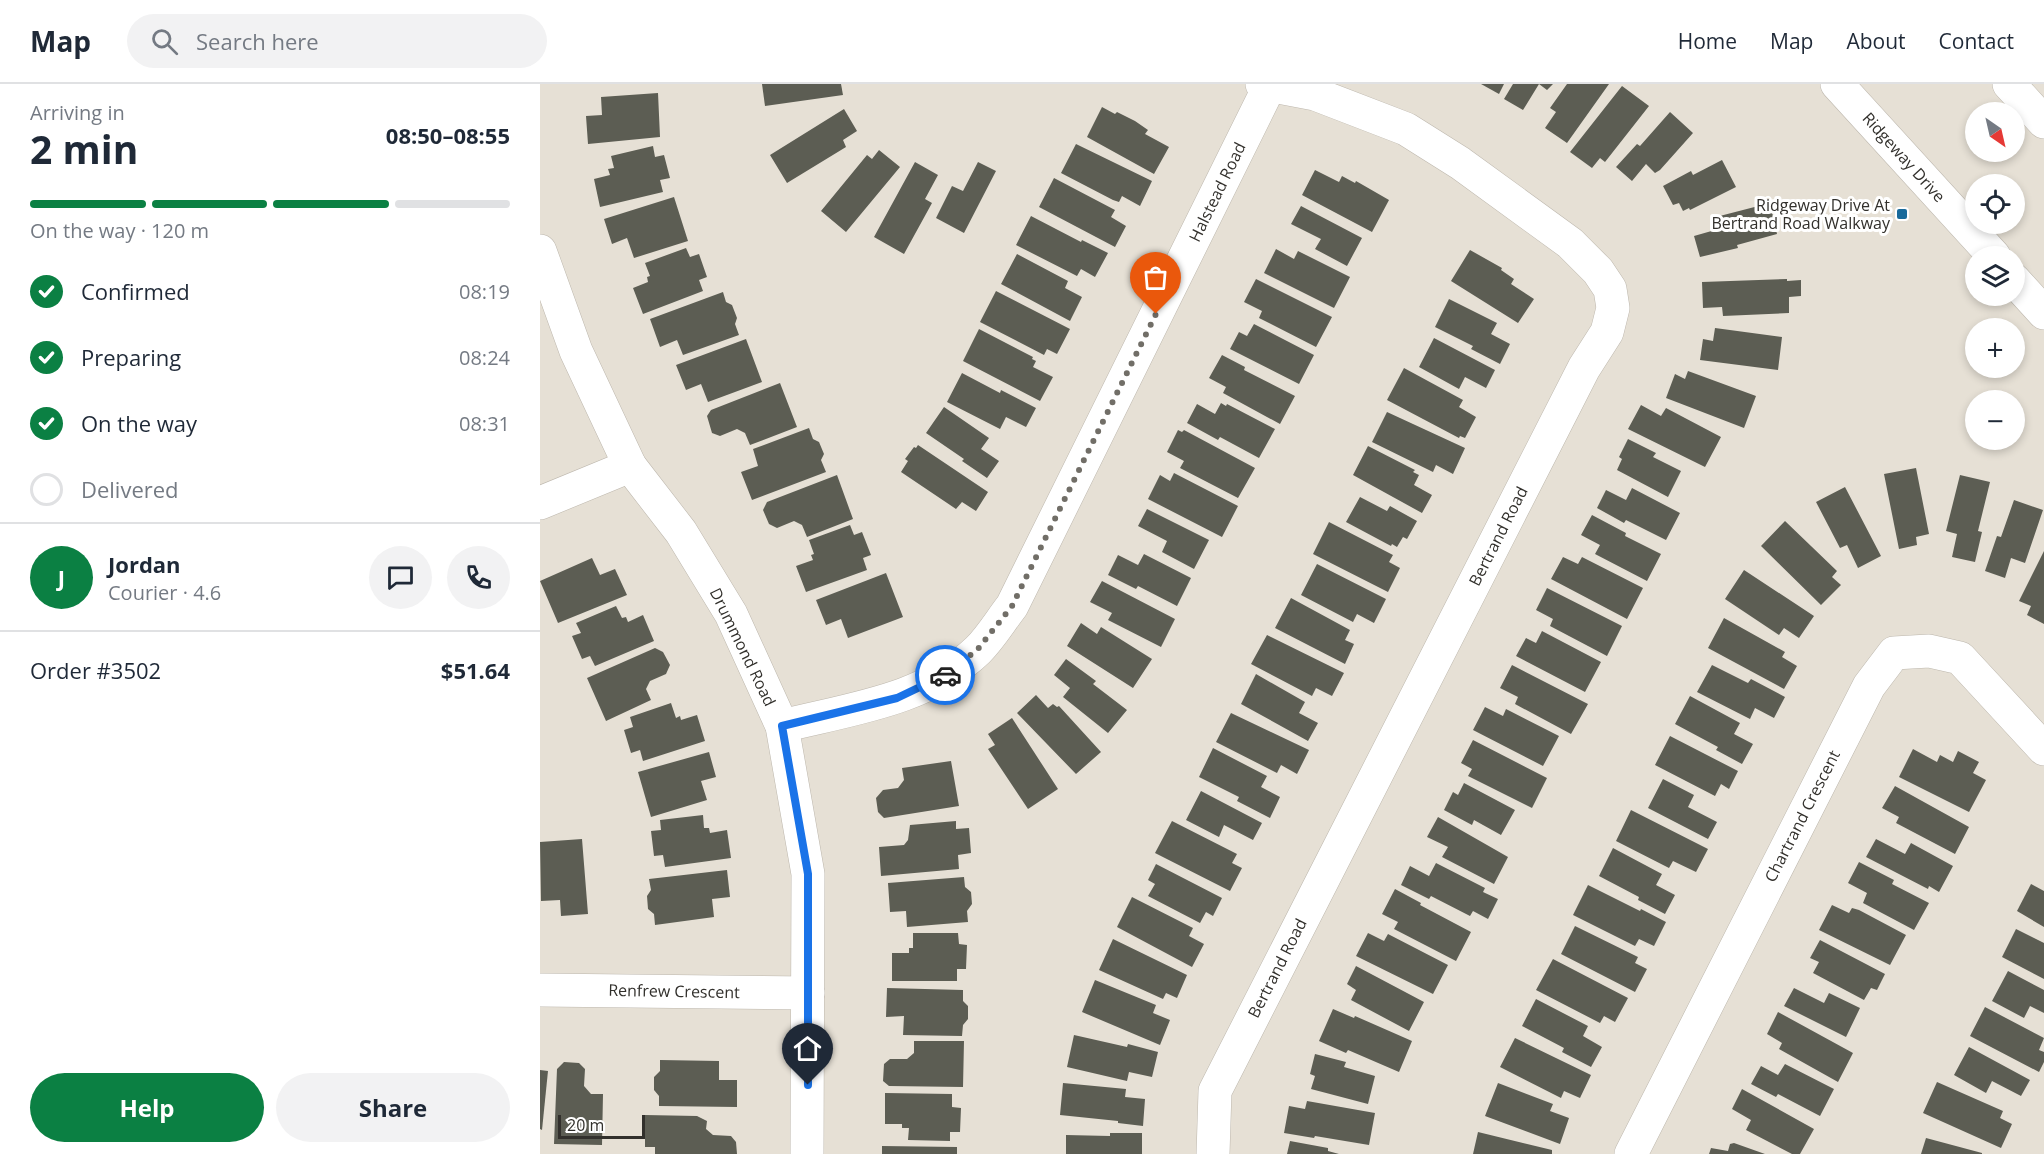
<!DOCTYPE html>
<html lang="en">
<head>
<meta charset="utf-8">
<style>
	body { margin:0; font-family:"Open Sans",sans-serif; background:#f2f2f3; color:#1f2937; height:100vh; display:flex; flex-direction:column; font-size:22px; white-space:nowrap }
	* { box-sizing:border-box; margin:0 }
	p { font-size:20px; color:#747a83 }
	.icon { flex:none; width:33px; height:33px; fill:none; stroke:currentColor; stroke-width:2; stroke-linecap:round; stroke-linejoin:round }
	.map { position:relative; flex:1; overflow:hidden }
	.panel { display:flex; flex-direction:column; background:#fff; width:540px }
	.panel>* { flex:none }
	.needle { width:39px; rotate:146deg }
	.tools { position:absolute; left:1425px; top:18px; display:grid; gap:12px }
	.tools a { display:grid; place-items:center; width:60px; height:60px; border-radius:50%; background:#fff; box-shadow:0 3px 9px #0003; font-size:30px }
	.scale { position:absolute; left:18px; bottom:15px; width:87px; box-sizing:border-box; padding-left:6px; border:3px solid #32302c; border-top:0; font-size:16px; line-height:21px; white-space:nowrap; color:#32302c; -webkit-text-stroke:4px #fff; paint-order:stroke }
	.pin { position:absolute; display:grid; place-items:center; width:51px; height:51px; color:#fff; margin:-62px -26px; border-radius:50% 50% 50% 0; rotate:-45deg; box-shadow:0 0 6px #0007 }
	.pin .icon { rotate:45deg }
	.courier { position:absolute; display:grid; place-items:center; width:60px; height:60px; margin:-30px; border:4px solid #1a73e8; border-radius:50%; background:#fff; color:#222; box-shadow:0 2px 8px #0007 }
	.summary em { font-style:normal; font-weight:700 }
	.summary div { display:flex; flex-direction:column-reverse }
	.summary { display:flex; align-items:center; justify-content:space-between; height:102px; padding:0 30px }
	h1 { font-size:39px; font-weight:700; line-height:45px }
	.bar { display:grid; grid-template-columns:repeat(4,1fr); gap:9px 6px; align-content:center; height:72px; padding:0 30px }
	.bar i { height:8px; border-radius:4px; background:#e0e1e3 }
	.bar .active { background:#0b8043 }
	.bar p { grid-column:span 4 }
	.line { display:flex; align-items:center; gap:15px; padding:0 30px; border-top:2px solid #e0e1e3 }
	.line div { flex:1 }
	.round { display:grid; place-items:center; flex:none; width:63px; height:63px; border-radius:32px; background:#f2f2f3 }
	ol { padding:0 30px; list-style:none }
	li { display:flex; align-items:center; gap:18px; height:66px }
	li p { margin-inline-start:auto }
	li .icon { padding:6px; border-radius:50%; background:#0b8043; color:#fff; stroke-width:4 }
	li:last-child { color:#747a83 }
	li i { width:33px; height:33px; border:3px solid #e0e1e3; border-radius:50% }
	.action { display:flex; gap:12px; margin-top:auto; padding:12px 30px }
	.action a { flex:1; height:69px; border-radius:36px; background:#0b8043; color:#fff; font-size:24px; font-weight:700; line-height:69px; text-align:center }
	.action a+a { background:#f2f2f3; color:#1f2937 }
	header { display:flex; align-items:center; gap:36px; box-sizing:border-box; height:84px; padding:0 30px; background:#fff; border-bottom:2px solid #e0e1e3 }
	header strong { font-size:28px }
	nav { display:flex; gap:33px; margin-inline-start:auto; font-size:21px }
	.search { width:420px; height:54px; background:#f2f2f3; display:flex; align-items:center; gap:15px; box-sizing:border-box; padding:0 21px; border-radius:33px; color:#747a83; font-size:22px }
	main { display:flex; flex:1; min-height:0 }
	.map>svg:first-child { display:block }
</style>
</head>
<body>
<header>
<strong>Map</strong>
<div class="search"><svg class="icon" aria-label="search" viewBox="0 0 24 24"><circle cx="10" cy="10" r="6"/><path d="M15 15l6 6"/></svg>Search here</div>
<nav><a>Home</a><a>Map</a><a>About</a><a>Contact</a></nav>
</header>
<main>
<section class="panel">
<div class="summary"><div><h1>2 min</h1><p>Arriving in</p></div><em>08:50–08:55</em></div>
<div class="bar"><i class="active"></i><i class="active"></i><i class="active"></i><i></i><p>On the way · 120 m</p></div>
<ol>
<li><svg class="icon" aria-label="check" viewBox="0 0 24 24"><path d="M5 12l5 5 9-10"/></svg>Confirmed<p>08:19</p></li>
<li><svg class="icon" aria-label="check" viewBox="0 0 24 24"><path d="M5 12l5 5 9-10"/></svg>Preparing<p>08:24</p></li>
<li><svg class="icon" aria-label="check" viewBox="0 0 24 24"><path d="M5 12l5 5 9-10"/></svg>On the way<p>08:31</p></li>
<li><i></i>Delivered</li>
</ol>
<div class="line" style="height:108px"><b class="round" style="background:#0b8043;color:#fff">J</b><div><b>Jordan</b><p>Courier · 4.6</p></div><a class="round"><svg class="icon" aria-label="chat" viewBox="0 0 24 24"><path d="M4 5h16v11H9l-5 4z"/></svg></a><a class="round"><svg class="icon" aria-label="phone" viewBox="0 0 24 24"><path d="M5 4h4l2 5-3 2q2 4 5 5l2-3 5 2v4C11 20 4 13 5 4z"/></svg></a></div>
<div class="line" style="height:78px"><div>Order #3502</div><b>$51.64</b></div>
<div class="action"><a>Help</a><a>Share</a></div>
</section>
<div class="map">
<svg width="1504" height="1070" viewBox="0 0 1504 1070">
	<rect width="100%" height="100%" fill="#e6e0d5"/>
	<g fill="#5c5d53">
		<path d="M222,0H301L303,11L225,22Z"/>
		<path d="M941,0H964L959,10Z"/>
		<path d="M973,0H1013L1007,6L999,0L983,26L964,15Z"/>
		<path d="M1027,0H1069L1027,59L1005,44L1016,28L1010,24Z"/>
		<path d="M1082,2L1109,22L1065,78L1060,74L1052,84L1030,68Z"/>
		<path d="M118,9L120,53L48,60L46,32L62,31L61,13Z"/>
		<path d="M562,23L575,30L577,28L595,37L608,46L605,50L629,63L614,90L547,53Z"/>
		<path d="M304,25L317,47L303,56L306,63L247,99L230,71Z"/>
		<path d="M1130,28L1153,49L1120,86L1115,89L1106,80L1092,97L1076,83L1097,60L1100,62Z"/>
		<path d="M536,60L612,97L600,122L582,112L579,118L573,116L521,89Z"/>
		<path d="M113,62L115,73L124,71L130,94L120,96L123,108L60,123L54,95L70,91L68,85L74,84L71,72Z"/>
		<path d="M339,66L360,83L306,148L281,127L327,71L332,75Z"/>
		<path d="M1182,76L1196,103L1150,126L1149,124L1143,127L1139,119L1133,121L1123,102L1151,87L1153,91Z"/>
		<path d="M375,78L398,91L385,115L392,119L364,170L334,153Z"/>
		<path d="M438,78L456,87L424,149L396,134L412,102L423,107Z"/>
		<path d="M775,86L799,98L802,92L815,99L816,97L849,116L832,148L762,111Z"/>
		<path d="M514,94L575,126L571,133L586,142L575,163L499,123Z"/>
		<path d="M134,113L148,157L94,174L87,154L72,160L64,135Z"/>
		<path d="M1230,119L1237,150L1197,161L1198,164L1160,173L1154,152L1175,146L1172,134Z"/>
		<path d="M761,122L822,154L807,182L775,165L781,155L751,140Z"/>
		<path d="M491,132L541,158L542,156L568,169L555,193L541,185L537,192L476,161Z"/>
		<path d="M146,164L150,173L159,170L167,193L159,196L163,207L103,230L93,204L108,198L107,193L110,192L105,179Z"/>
		<path d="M736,165L754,175L758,167L810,193L794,224L724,189Z"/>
		<path d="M930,166L962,184L961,186L974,195L971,200L994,215L978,239L911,197Z"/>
		<path d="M477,170L528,197L525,204L542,213L530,237L461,200Z"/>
		<path d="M716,195L792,233L776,263L719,234L722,227L704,218Z"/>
		<path d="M1247,195V197L1261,196V212L1249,213V229L1183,232L1182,223L1163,224L1162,198Z"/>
		<path d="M456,207L530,245L517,270L507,265L504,271L440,238Z"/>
		<path d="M183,208L186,218L192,221L197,234L195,240L199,251L143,271L137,256L120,263L110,235Z"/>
		<path d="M909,215L957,239L951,250L970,260L960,280L931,265L933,262L895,243Z"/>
		<path d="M714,240L774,271L759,300L690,265L699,248L707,252Z"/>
		<path d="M1175,244L1242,253L1238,286L1160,276L1163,255L1173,257Z"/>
		<path d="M439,245L493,273L492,275L496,277L493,283L513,293L500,317L423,277Z"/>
		<path d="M894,254L955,286L946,304L925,293L919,305L879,283Z"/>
		<path d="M206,255L222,298L168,318L161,300L146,306L136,281Z"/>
		<path d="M682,271L705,283L704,286L755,312L740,340L683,309L686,303L669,294Z"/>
		<path d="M864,284L923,316L919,323L936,333L925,354L920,352L919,354L847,316Z"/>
		<path d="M1148,287L1216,312L1204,344L1126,314L1135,290L1145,295Z"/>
		<path d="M422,289L460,309L461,306L496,324L486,343L466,333L460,345L407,318Z"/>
		<path d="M240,299L257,343L210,361L205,349L197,345L180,352L172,349L167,332L171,326Z"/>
		<path d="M681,319L686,322L687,320L735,345L719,374L680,353L678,356L647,339L657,320L675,330Z"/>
		<path d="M1101,321L1121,332L1126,324L1181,353L1165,383L1088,345Z"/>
		<path d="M404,323L449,354L441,365L459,377L447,394L422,377L424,375L386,349Z"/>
		<path d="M847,328L925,364L913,390L896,381L893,388L832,358Z"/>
		<path d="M269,344L273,355L279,358L284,370L281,376L286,388L212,416L201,388L218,382L213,365Z"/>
		<path d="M638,346L642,348L644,346L715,384L698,414L640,384L644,377L627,368Z"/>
		<path d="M1088,355L1116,369L1113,373L1141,387L1128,413L1077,386L1082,375L1079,373Z"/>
		<path d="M378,361L448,408L436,427L422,418L416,425L361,388L368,377L365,375L374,363L376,364Z"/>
		<path d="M828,362L875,386L873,388L879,391L874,401L892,411L882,429L813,391Z"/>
		<path d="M1376,384L1389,450L1376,453L1377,461L1359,465L1344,390Z"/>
		<path d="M634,389L698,422L682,453L608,415L620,391L630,397Z"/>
		<path d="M297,391L313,435L267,453L262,441L254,437L237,444L229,440L223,426L227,418Z"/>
		<path d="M1420,391L1450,398L1438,447L1442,448L1435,478L1412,473L1417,450L1406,447Z"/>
		<path d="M1305,403L1341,472L1318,484L1307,461L1300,464L1276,418Z"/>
		<path d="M1092,404L1140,429L1126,456L1086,436L1084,439L1057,424L1066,406L1086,416Z"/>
		<path d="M820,413L847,427L850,422L877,437L867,455L863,453L857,463L852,460L851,462L806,438Z"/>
		<path d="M1474,416L1503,426L1485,479L1471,474L1465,494L1445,487L1457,452L1461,453Z"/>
		<path d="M607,425L669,456L654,485L622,468L627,457L598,442Z"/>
		<path d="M1052,431L1086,449L1085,452L1121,470L1107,497L1055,470L1060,461L1041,451Z"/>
		<path d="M1245,437L1297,487L1292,493L1301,501L1281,521L1221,462Z"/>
		<path d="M789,438L853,471L849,478L860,484L848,508L773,470Z"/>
		<path d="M310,441L314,451L322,448L331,471L323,474L327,486L266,508L256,482L273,476L271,471L274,470L269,456Z"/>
		<path d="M1504,467V540L1487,531L1491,522L1479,517Z"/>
		<path d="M604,470L651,494L637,522L598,502L596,505L568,491L578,471L598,481Z"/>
		<path d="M1023,473L1038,480L1042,473L1103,504L1087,535L1011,495Z"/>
		<path d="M52,474L60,491L75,485L87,511L18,539L0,497Z"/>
		<path d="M777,480L846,515L834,539L817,530L813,538L761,511Z"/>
		<path d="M1204,486L1274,532L1259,554L1244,544L1239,551L1185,515Z"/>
		<path d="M346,489L363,533L308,554L301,535L286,541L276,516Z"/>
		<path d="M562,497L635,535L621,563L568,536L572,529L550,518Z"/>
		<path d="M1007,504L1082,542L1067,572L1010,542L1013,535L996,526Z"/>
		<path d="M751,514L810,546L805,556L814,560L805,580L735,544Z"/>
		<path d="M76,522L82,534L86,533L88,538L103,531L114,557L55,582L50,572L42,575L32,552L41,549L36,539Z"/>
		<path d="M1184,534L1245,568L1242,573L1257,582L1244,605L1168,564Z"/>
		<path d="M541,539L557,550L561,543L612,575L593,604L527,562Z"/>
		<path d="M1002,547L1061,578L1045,608L976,572L986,554L996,559Z"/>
		<path d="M727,551L804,589L792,612L776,604L772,612L711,580Z"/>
		<path d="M115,564L123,568L130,581L126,590L110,597L106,605L111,616L66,637L47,594Z"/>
		<path d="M526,575L556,597L553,600L587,626L568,649L523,613L530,604L514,591Z"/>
		<path d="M972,581L1048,620L1031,650L975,620L978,613L960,604Z"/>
		<path d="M1172,581L1208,599L1211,595L1245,613L1234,634L1215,624L1210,635L1157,608Z"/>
		<path d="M716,590L765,618L759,629L778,639L768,657L701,620Z"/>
		<path d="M496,611L508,624L513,620L517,623L519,622L561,668L536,690L477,629Z"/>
		<path d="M1150,612L1200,639L1194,650L1213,660L1202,680L1176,666L1178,663L1135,640Z"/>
		<path d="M131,619L136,634L140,632L141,636L157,631L165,657L103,677L100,666L91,669L84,646L93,643L90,633Z"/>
		<path d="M945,623L963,632L966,625L1019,652L1003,682L933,646Z"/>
		<path d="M691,629L769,666L757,690L741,681L737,689L676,658Z"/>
		<path d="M472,634L518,705L488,725L448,665L455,661L448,650Z"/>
		<path d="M1130,652L1198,687L1189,705L1181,700L1175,712L1115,681Z"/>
		<path d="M933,656L1007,694L992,724L928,692L932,685L921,679Z"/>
		<path d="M673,664L727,692L721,703L740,713L730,734L697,717L699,713L659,693Z"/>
		<path d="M1373,665L1397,678L1400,671L1413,678L1418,667L1439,678L1433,689L1446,696L1429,728L1359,693Z"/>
		<path d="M169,668L176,693L161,697L167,716L111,733L98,688Z"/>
		<path d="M411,677L419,722L344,734L338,728L336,714L343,706L358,704L364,696L362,684Z"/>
		<path d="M1123,695L1154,711L1148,723L1177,738L1168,755L1108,724Z"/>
		<path d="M924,699L975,726L961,751L934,736L932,741L904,726L913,708L918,711Z"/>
		<path d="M1355,702L1429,743L1415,770L1356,739L1359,733L1342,724Z"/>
		<path d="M661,707L722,739L713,756L684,741L679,753L646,736Z"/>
		<path d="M1091,726L1168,765L1156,788L1133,777L1129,784L1076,757Z"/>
		<path d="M163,731L164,744H169L170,749L187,746L191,774L125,783L123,771L114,772L111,747L121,746L120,736Z"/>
		<path d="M898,733L968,773L954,800L902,773L908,763L887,753Z"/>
		<path d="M416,737V745L429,744L431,769L418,771L419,785L341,792L339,763L364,761L368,756L370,741Z"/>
		<path d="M632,737L697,770L692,779L702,784L690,807L615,769Z"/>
		<path d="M42,755L48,830L21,832L20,816L1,817L0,758Z"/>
		<path d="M1336,755L1365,770L1371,759L1413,782L1399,808L1389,802L1388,805L1326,773Z"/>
		<path d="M1073,764L1122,790L1116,801L1135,811L1125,830L1098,816L1099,813L1059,792Z"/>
		<path d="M1319,778L1354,796L1352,800L1389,819L1374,846L1323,819L1327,809L1308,799Z"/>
		<path d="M896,779L945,804L943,808L958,815L948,835L933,827L930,832L891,812L889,815L861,801L870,782L889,792Z"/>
		<path d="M616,780L682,814L673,832L666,828L660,839L608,812L615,800L608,796Z"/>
		<path d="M187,786L190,813L172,815L174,833L115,841L114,830L108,825L107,812L111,806L109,795Z"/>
		<path d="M424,793L425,803L431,808L432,820L427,827L428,838L367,843L366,827L350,828L348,799Z"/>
		<path d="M1491,800L1504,807V843L1477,827Z"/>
		<path d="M1048,801L1100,827L1101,825L1126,838L1114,862L1099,855L1095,862L1033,831Z"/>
		<path d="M855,805L881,819L880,821L931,848L916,877L854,845L858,838L842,830Z"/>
		<path d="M592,813L653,844L649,852L664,860L652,883L577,843Z"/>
		<path d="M1292,821L1309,829L1312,824L1319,826L1366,851L1350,881L1279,846Z"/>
		<path d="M1035,842L1098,873L1095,879L1107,885L1095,908L1021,870Z"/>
		<path d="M1476,845L1504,859V895L1462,873Z"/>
		<path d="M373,849H418L419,860L427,861L426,885H417V897H352V869H369V864H373Z"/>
		<path d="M828,849L844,857L848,850L908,881L893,910L816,872Z"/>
		<path d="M573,855L647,891L637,914L626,909L623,915L559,886Z"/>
		<path d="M1280,856L1345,890L1337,906L1331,904L1324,916L1273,889L1279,878L1270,874Z"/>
		<path d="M1013,875L1088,914L1075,938L1064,932L1060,939L996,906Z"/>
		<path d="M816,882L884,918L869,947L811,916L816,906L807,900Z"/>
		<path d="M1468,887L1504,906V929L1490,922L1484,934L1452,917Z"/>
		<path d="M555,896L616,921L613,929L630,936L620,961L542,928Z"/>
		<path d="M347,904L423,906V917L428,922V935L423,941L422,952L363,951L364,932L346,933Z"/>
		<path d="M1254,904L1284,919L1289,909L1320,924L1306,953L1244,922Z"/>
		<path d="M996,915L1048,942L1043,952L1062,963L1051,983L1022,968L1024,964L982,942Z"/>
		<path d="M1445,923L1504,954L1499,966L1504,968V978L1499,988L1430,952Z"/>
		<path d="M793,925L814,934L815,932L872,957L859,988L808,966L806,969L779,957Z"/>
		<path d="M1238,928L1313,969L1298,998L1239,965L1242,959L1227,950Z"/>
		<path d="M534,951L587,963L588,960L618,968L612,993L589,988L587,997L527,983Z"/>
		<path d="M975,954L1051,991L1040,1014L1024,1007L1021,1014L960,983Z"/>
		<path d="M374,957H424L423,1003L349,1002L343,997L344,980L350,975H367L374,969Z"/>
		<path d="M1429,963L1490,996L1481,1012L1452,997L1446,1009L1414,991Z"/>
		<path d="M775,970L806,978L804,983L835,992L828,1020L771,1005L775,992L770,990Z"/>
		<path d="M120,976L179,977V996H197V1023L119,1022V1012L114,1006V993L120,987Z"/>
		<path d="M24,978L39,979L45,985L44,1002L51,1010H63L62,1061L14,1060L17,985Z"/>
		<path d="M1245,980L1294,1005L1280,1032L1238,1010L1236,1013L1211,1000L1221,982L1238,991Z"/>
		<path d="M0,986L8,987L2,1046L0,1045Z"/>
		<path d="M1397,998L1463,1027L1460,1034L1472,1040L1461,1064L1383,1029Z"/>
		<path d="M523,999L586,1005L585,1013L605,1015L603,1042L578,1039V1037L520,1031Z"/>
		<path d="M958,999L1013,1020L1010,1027L1029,1034L1020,1060L945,1032Z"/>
		<path d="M1202,1005L1274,1045L1260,1070H1252L1206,1046L1211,1036L1192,1025Z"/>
		<path d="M345,1009L412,1010V1023L421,1024L420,1048H410V1057L368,1056L369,1044H362V1040H345Z"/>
		<path d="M767,1017L835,1029L829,1061L775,1052L774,1054L744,1049L749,1022L765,1025Z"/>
		<path d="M105,1031L157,1032L167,1037L166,1045L173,1051L191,1052L196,1058L197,1070H115V1063H105Z"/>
		<path d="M938,1048L1012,1066V1070H933Z"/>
		<path d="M570,1049H602V1070H526V1051L570,1052Z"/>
		<path d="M1386,1054L1442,1069V1070H1381Z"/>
		<path d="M750,1057L788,1064V1067L799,1070H747Z"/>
		<path d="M1194,1059L1225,1070H1169L1171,1064L1188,1067L1190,1060Z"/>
		<path d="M342,1062L417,1063V1070H342Z"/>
	</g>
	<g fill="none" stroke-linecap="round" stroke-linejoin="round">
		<g stroke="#bdb7ad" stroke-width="34">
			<g id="minor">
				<path d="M1297,0L1454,172"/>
				<path d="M1469,0L1504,38"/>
				<path d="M0,167L36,267L90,382L141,448L191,530L242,642L268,790L267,1070"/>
				<path d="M1474,196L1504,229"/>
				<path d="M0,419L90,382"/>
				<path d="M242,642C310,625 386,616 438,566C451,553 461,536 472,522L730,1"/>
				<path d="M0,906L268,909"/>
				<path d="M673,1070L675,1007L1044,284L1067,248L1073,224L1070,205L1058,187L1030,159L920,79L866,45L775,10L722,0"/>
				<path d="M1091,1070L1329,602L1354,569L1389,567L1420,574L1504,665"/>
			</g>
		</g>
		<use href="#minor" stroke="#fff" stroke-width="33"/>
	</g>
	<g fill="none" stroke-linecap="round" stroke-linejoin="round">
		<path stroke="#716e67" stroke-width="6" stroke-dasharray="0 10.8" d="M405,591L438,565L472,522L616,230"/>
		<path stroke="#1a73e8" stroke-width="8" d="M268,1001V790L242,642L357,614L405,591"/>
	</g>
	<rect fill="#196a9b" stroke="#fff" stroke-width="2" x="1356" y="124" width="12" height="12" rx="3"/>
	<g text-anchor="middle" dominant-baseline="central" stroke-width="6" stroke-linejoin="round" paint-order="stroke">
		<g font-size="16" fill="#32302c" stroke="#fff">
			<text transform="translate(1364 73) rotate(48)">Ridgeway Drive</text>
			<text transform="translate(677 108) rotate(-64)">Halstead Road</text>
			<text transform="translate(958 452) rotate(-63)">Bertrand Road</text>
			<text transform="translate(203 563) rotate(64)">Drummond Road</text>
			<text transform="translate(1262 732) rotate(-63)">Chartrand Crescent</text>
			<text transform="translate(737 884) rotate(-63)">Bertrand Road</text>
			<text transform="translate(134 907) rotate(1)">Renfrew Crescent</text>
		</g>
		<g font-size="16" fill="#32302c" stroke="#fff" text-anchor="end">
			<text x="1350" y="121">Ridgeway Drive At<tspan x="1350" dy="18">Bertrand Road Walkway</tspan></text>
		</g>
	</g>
</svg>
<div class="tools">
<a><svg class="needle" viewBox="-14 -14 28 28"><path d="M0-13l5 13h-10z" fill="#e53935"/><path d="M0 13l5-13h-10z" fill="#747a83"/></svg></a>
<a><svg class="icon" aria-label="locate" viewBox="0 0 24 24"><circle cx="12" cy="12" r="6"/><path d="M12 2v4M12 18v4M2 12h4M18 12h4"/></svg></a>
<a><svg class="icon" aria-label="layers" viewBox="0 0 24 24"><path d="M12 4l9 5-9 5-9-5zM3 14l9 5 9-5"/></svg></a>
<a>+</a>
<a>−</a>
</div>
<div class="scale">20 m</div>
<div class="pin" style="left:616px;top:230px;background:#ea580c"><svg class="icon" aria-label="bag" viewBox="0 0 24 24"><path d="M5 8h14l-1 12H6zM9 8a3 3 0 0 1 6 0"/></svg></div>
<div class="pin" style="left:268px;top:1001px;background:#1f2937"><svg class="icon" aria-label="home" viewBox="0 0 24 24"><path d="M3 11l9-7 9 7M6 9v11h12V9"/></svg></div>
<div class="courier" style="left:405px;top:591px"><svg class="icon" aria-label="car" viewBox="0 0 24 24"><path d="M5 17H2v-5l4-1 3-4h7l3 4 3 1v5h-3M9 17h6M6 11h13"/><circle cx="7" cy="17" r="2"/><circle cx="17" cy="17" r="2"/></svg></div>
</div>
</main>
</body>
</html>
